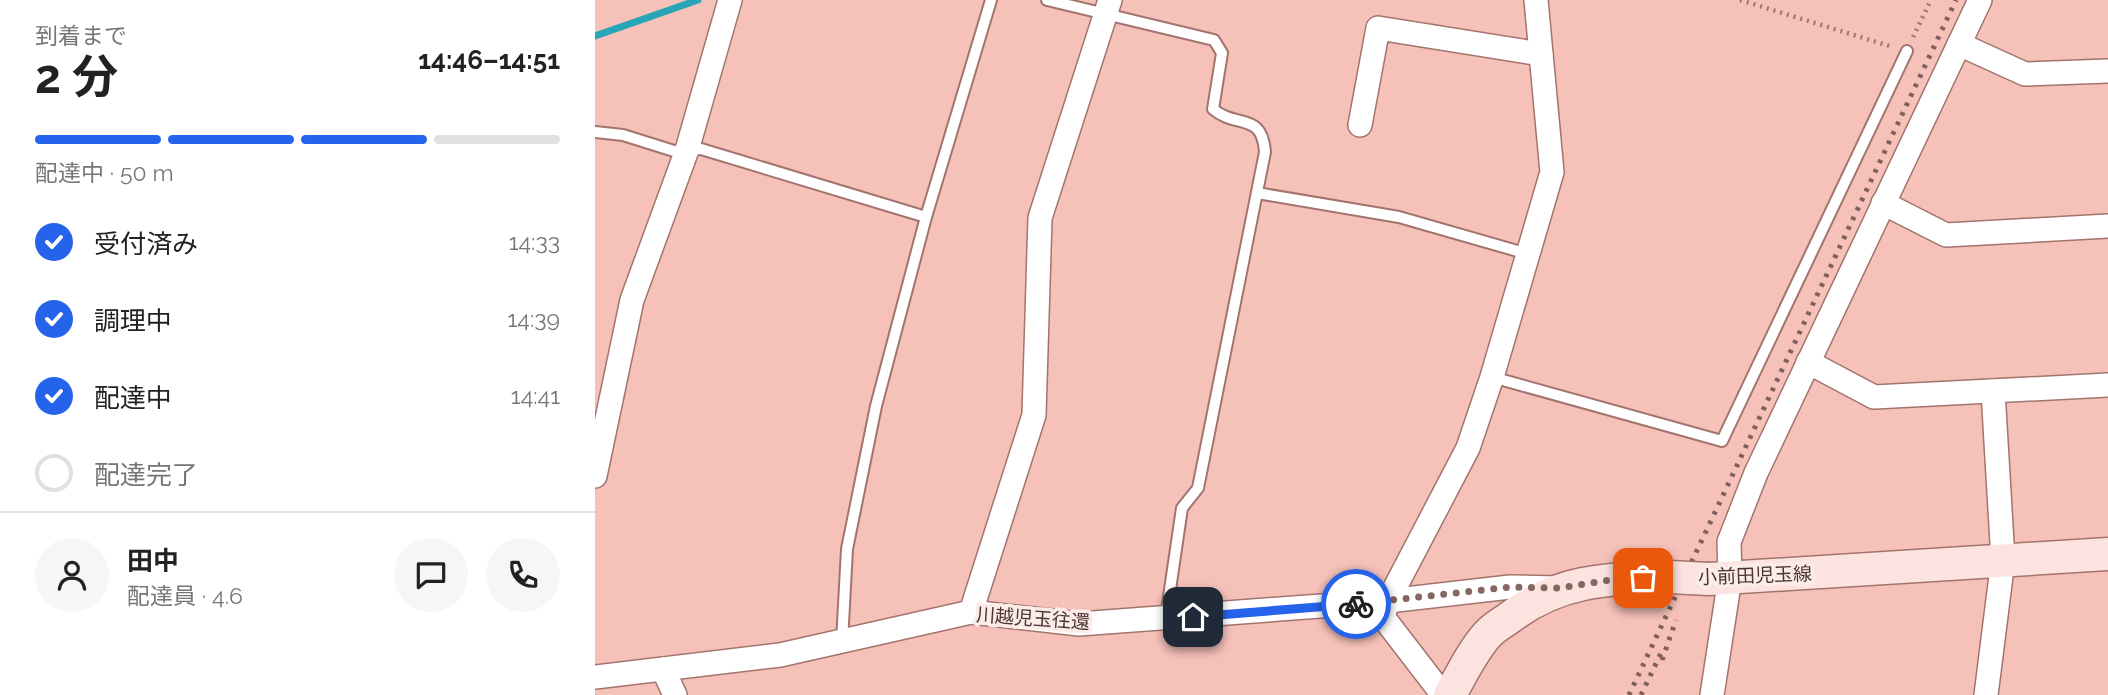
<!DOCTYPE html>
<html lang="ja">
<head>
<meta charset="utf-8">
<style>
	body { margin:0; font-family:Raleway,"Noto Sans JP",sans-serif; background:#f6f6f6; color:#222; height:100vh; display:flex; flex-direction:column; font-size:26px; white-space:nowrap }
	* { box-sizing:border-box; margin:0 }
	p { font-size:23px; color:#767676 }
	.icon { flex:none; width:38px; height:38px; fill:none; stroke:currentColor; stroke-width:2; stroke-linecap:round; stroke-linejoin:round }
	.map { position:relative; flex:1; overflow:hidden }
	.sheet { display:flex; flex-direction:column; background:#fff; width:595px }
	.sheet>* { flex:none }
	.pin { position:absolute; display:grid; place-items:center; width:60px; height:60px; color:#fff; margin:-30px; border-radius:14px; box-shadow:0 4px 10px #0006 }
	.courier { position:absolute; display:grid; place-items:center; width:70px; height:70px; margin:-35px; border:5px solid #2563eb; border-radius:50%; background:#fff; color:#222; box-shadow:0 2px 9px #0007 }
	.headline em { font-style:normal; font-weight:700 }
	.headline div { display:flex; flex-direction:column-reverse }
	.headline { display:flex; align-items:center; justify-content:space-between; height:119px; padding:0 35px }
	h1 { font-size:46px; font-weight:700; line-height:52px }
	.bar { display:grid; grid-template-columns:repeat(4,1fr); gap:10px 7px; align-content:center; height:84px; padding:0 35px }
	.bar i { height:9px; border-radius:5px; background:#e0e0e0 }
	.bar .current { background:#2563eb }
	.bar p { grid-column:span 4 }
	.line { display:flex; align-items:center; gap:18px; padding:0 35px; border-top:2px solid #e0e0e0 }
	.line div { flex:1 }
	.round { display:grid; place-items:center; flex:none; width:74px; height:74px; border-radius:37px; background:#f6f6f6 }
	ol { padding:0 35px; list-style:none }
	li { display:flex; align-items:center; gap:21px; height:77px }
	li p { margin-inline-start:auto }
	li .icon { padding:7px; border-radius:50%; background:#2563eb; color:#fff; stroke-width:4 }
	li:last-child { color:#767676 }
	li i { width:38px; height:38px; border:4px solid #e0e0e0; border-radius:50% }
	main { display:flex; flex:1; min-height:0 }
	.map>svg:first-child { display:block }
</style>
</head>
<body>
<main>
<section class="sheet">
<div class="headline"><div><h1>2 分</h1><p>到着まで</p></div><em>14:46–14:51</em></div>
<div class="bar"><i class="current"></i><i class="current"></i><i class="current"></i><i></i><p>配達中 · 50 m</p></div>
<ol>
<li><svg class="icon" aria-label="check" viewBox="0 0 24 24"><path d="M5 12l5 5 9-10"/></svg>受付済み<p>14:33</p></li>
<li><svg class="icon" aria-label="check" viewBox="0 0 24 24"><path d="M5 12l5 5 9-10"/></svg>調理中<p>14:39</p></li>
<li><svg class="icon" aria-label="check" viewBox="0 0 24 24"><path d="M5 12l5 5 9-10"/></svg>配達中<p>14:41</p></li>
<li><i></i>配達完了</li>
</ol>
<div class="line" style="height:126px"><a class="round"><svg class="icon" aria-label="person" viewBox="0 0 24 24"><circle cx="12" cy="8" r="4"/><path d="M4 21q1-7 8-7t8 7"/></svg></a><div><b>田中</b><p>配達員 · 4.6</p></div><a class="round"><svg class="icon" aria-label="chat" viewBox="0 0 24 24"><path d="M4 5h16v11H9l-5 4z"/></svg></a><a class="round"><svg class="icon" aria-label="phone" viewBox="0 0 24 24"><path d="M5 4h4l2 5-3 2q2 4 5 5l2-3 5 2v4C11 20 4 13 5 4z"/></svg></a></div>
</section>
<div class="map">
<svg width="1513" height="695" viewBox="0 0 1513 695">
	<rect width="100%" height="100%" fill="#f5c1b8"/>
	<g fill="none" stroke-linecap="round" stroke-linejoin="round">
		<path stroke="#26a6b7" stroke-width="7" d="M0,36L103,0"/>
		<g stroke="#a3746d" stroke-width="14">
			<g id="service">
				<path d="M452,0L619,40L627,53L618,109C641,129 667,111 670,152L603,488L587,508L571,617"/>
				<path d="M0,132L28,135L79,151L106,149L331,217"/>
				<path d="M662,193L804,217L933,254"/>
				<path d="M897,377L1127,441L1312,51"/>
				<path d="M247,642L252,549L281,406L331,217L396,0"/>
			</g>
		</g>
		<g stroke="#a3746d" stroke-width="26">
			<g id="minor">
				<path d="M1364,44L1430,74L1513,71"/>
				<path d="M765,125L783,28L946,54"/>
				<path d="M1288,203L1351,235L1513,226"/>
				<path d="M1213,362L1279,397L1513,385"/>
				<path d="M0,476L37,300L92,150L135,0"/>
				<path d="M376,612L439,415L445,218L515,0"/>
				<path d="M68,669L80,695"/>
				<path d="M0,677L185,655L376,612L484,624L793,601L915,587L964,588"/>
				<path d="M848,695L788,617L793,601L873,448L897,377L957,172L941,0"/>
				<path d="M1117,695L1135,578L1134,542L1161,473L1385,0"/>
				<path d="M1391,695L1408,560L1398,391"/>
			</g>
		</g>
		<g stroke="#a3746d" stroke-width="35">
			<g id="secondary">
				<path d="M1114,579L1513,554"/>
				<path d="M855,695C866,675 877,652 892,635C898,628 907,623 914,618C965,579 1012,579 1074,577"/>
			</g>
		</g>
		<g stroke="#9c7872" stroke-width="4.5" stroke-dasharray="2 5" stroke-linecap="butt">
			<path d="M1145,0L1298,47"/>
			<path d="M1318,37L1336,0"/>
		</g>
		<use href="#service" stroke="#fff" stroke-width="10"/>
		<use href="#minor" stroke="#fff" stroke-width="23"/>
		<use href="#secondary" stroke="#fce3df" stroke-width="32"/>
		<g stroke="#7f605b" stroke-width="5" stroke-dasharray="3.5 7" stroke-linecap="butt">
			<path d="M1067,660L1081,620"/>
			<path d="M1034,695L1361,0"/>
			<path d="M1046,695L1067,651"/>
		</g>
		<g stroke="#a3746d" stroke-width="35" stroke-linecap="butt">
			<path id="secondary-bridge" d="M1074,577L1114,579"/>
		</g>
		<use href="#secondary-bridge" stroke="#fce3df" stroke-width="32"/>
	</g>
	<g fill="none" stroke-linecap="round" stroke-linejoin="round">
		<path stroke="#866661" stroke-width="7" stroke-dasharray="0 12.6" d="M761,604L915,587L964,588L1021,579L1048,578"/>
		<path stroke="#2563eb" stroke-width="9" d="M598,617L761,604"/>
	</g>
	<g text-anchor="middle" dominant-baseline="central" stroke-width="7" stroke-linejoin="round" paint-order="stroke">
		<g font-size="19" fill="#4a3532" stroke="#fcece9">
			<text transform="translate(1160 575) rotate(-2)">小前田児玉線</text>
			<text transform="translate(438 618) rotate(4)">川越児玉往還</text>
		</g>
	</g>
</svg>
<div class="pin" style="left:1048px;top:578px;background:#ea580c"><svg class="icon" aria-label="bag" viewBox="0 0 24 24"><path d="M5 8h14l-1 12H6zM9 8a3 3 0 0 1 6 0"/></svg></div>
<div class="pin" style="left:598px;top:617px;background:#1f2937"><svg class="icon" aria-label="home" viewBox="0 0 24 24"><path d="M3 11l9-7 9 7M6 9v11h12V9"/></svg></div>
<div class="courier" style="left:761px;top:604px"><svg class="icon" aria-label="bike" viewBox="0 0 24 24"><circle cx="6" cy="16" r="4"/><circle cx="18" cy="16" r="4"/><path d="M6 16l4-8h5l3 8M10 8l3 8H6M13 5h3"/></svg></div>
</div>
</main>
</body>
</html>
